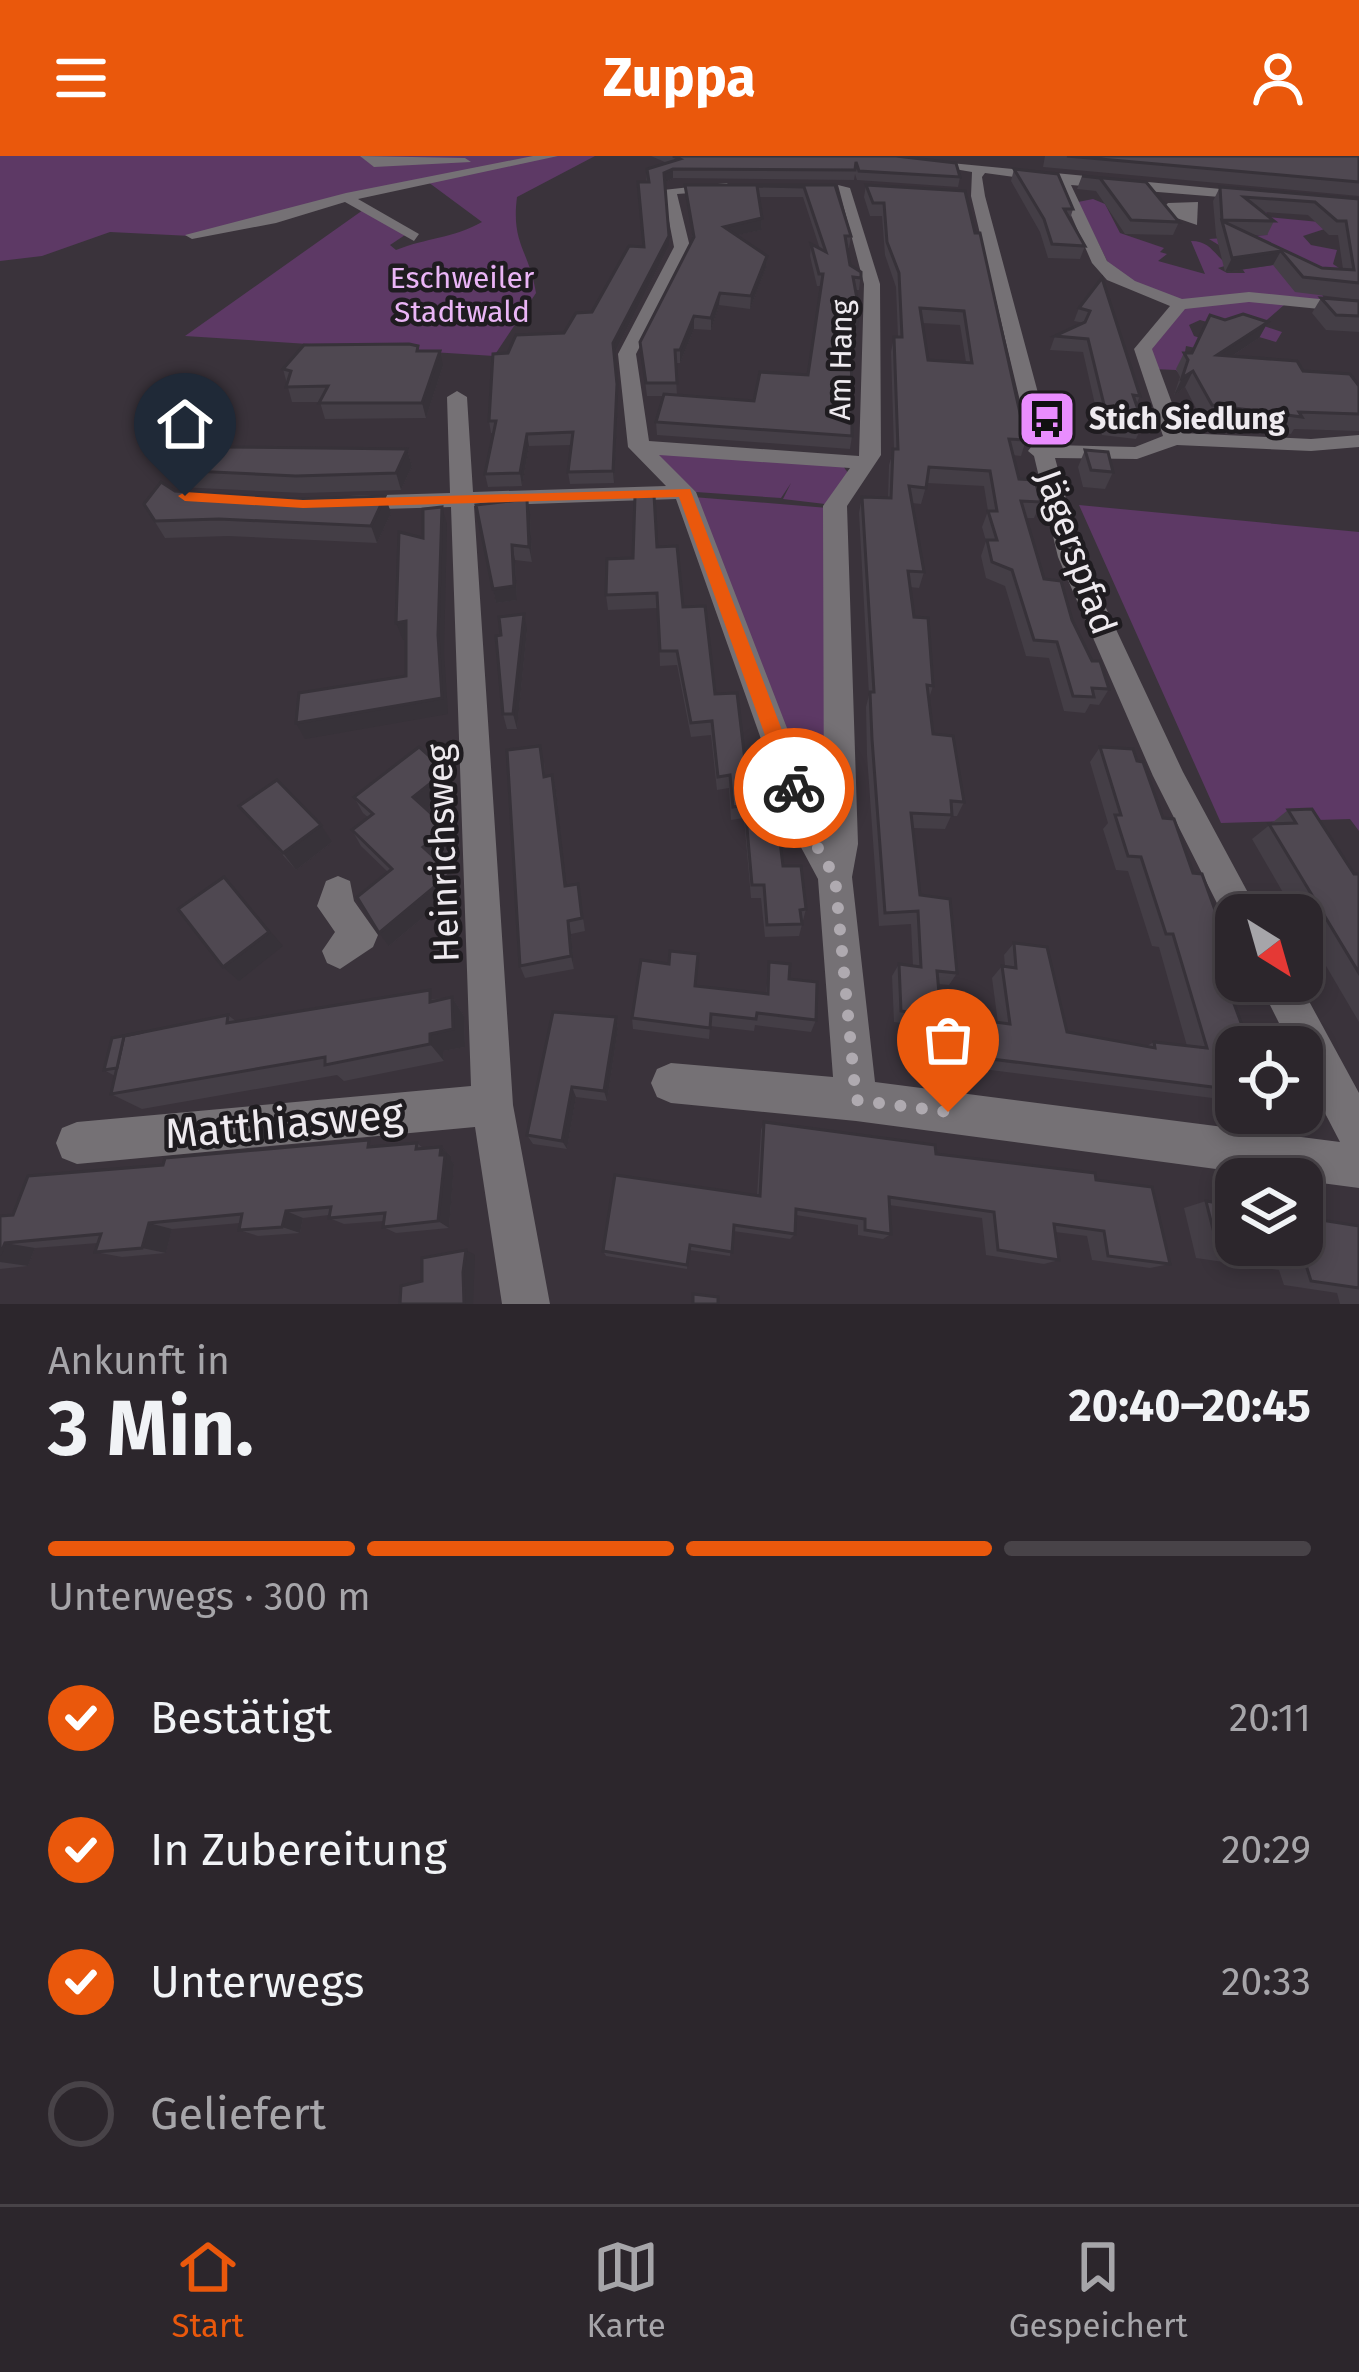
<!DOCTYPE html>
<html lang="de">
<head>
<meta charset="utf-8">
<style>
	body { margin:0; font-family:"Fira Sans",sans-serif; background:#383238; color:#f1f3f6; height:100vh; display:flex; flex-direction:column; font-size:45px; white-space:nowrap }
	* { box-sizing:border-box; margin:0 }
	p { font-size:39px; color:#a6a5a9 }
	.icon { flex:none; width:66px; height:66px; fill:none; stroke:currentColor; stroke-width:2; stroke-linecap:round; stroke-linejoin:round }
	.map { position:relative; height:1148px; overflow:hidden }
	.panel { display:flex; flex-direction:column; background:#2c262c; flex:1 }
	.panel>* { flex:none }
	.needle { width:78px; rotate:143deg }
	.tools { position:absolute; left:1215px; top:738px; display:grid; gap:24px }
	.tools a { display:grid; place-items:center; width:108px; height:108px; border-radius:24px; background:#2c262c; box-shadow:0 6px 18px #0003,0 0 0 3px #484348; font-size:60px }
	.pin { position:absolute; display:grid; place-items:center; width:102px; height:102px; color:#fff; margin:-123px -51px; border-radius:50% 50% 50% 0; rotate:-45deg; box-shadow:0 0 12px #0007 }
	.pin .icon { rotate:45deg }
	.courier { position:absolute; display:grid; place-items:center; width:120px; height:120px; margin:-60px; border:9px solid #ea580c; border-radius:50%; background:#fff; color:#222; box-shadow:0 3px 15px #0007 }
	.overview em { font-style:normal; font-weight:700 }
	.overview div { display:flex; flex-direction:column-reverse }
	.overview { display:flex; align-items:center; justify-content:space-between; height:204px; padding:0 48px }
	h1 { font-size:78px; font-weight:700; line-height:90px }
	.bar { display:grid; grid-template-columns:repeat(4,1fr); gap:18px 12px; align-content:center; height:144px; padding:0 48px }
	.bar i { height:15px; border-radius:9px; background:#484348 }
	.bar .selected { background:#ea580c }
	.bar p { grid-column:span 4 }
	ol { padding:0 48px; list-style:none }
	li { display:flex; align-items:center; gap:36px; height:132px }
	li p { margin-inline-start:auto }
	li .icon { padding:12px; border-radius:50%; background:#ea580c; color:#fff; stroke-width:4 }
	li:last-child { color:#a6a5a9 }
	li i { width:66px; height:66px; border:6px solid #484348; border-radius:50% }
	header { display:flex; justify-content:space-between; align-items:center; height:156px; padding:0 48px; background:#ea580c; color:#fff; font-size:54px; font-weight:700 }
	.tab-bar { display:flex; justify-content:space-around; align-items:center; height:168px; border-top:3px solid #484348; background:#2c262c; font-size:33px; color:#a6a5a9 }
	.tab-bar a { display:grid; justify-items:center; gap:6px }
	.tab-bar .selected { color:#ea580c }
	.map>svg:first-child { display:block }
</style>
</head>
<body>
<header><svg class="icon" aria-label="menu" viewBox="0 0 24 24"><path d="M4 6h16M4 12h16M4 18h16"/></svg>Zuppa<svg class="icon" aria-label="person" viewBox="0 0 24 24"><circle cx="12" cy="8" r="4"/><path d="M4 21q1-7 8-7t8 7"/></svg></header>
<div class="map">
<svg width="1359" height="1148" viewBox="0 0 1359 1148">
	<rect width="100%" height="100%" fill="#3a333b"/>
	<g fill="#5d3965">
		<path d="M0,0H595L517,41C511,88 529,94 536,137L494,200L185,180L363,54L405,79L390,89L396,94C426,82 454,82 482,66L428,26L191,80L110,76L42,100L0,105Z"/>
		<path d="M1093,43L1105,48L1120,77L1164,92L1160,96L1167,98L1158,105L1205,118L1191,85C1211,85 1214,99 1228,109L1218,112L1227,117H1245L1232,97L1209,83L1268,79L1249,66L1265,53L1268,61L1340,68L1303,80L1311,89L1337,94L1333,108L1351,120L1315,125L1325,144L1180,147L1115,121L1078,46Z"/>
		<path d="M1256,144L1284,149L1261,169L1282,176L1276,186L1200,164L1189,169L1194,180L1216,187L1205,194L1186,190L1181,220L1176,214L1154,213L1149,194L1184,151Z"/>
		<path d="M655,297L843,310L848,317L825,348L783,343L791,327L781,342L696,336Z"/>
		<path d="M693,341L828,352L827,659H820Z"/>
		<path d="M1079,349L1359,376V675L1350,663L1221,667Z"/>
	</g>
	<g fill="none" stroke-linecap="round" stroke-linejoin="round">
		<g fill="#757175" fill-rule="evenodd">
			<path d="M360,0L465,2L471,6L374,11Z"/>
			<path d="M533,0H558L358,43L419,78L414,85L345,46L276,67L192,83L185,79L346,37Z"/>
			<path d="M878,0L1262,37L1257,44L1071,29L1107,105L1135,125L1182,143L1249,136L1359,147V157L1249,146L1185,153L1152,193L1183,277L1311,283L1359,279V291L1311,295L1177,289L1137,303L1055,302L1082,401L1183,616L1260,759H1236V773L1229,771L1153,620L1058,401L1034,300L1028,295L1031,291L971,40L972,16ZM985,17L1057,27L1092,107L1107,124L1170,150L1134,193L1163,280L1135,291L1052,289L985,40L982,21Z"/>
			<path d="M727,27L732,34L677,38L690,91L636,198L649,285L859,300L864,128L838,29L850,32L880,128L881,299L847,350L858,688L852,721L875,926L1340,986L1302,913V891H1291L1258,825H1298L1359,937V1032L856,965L671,947L657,941L651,927L657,913L671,907L833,921L818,723L796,682L676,343L474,350L513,949L550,1148H502L475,971L77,1008L62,1002L56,987L62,972L77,966L471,930L451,351L349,354L338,347L349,340L450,337L447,241L457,235L467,241L473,336L666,330L628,291L618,198L674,91L663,34ZM659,299L850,312L823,350L824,668L696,336Z"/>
			<path d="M1198,46L1197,69L1159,56L1168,47Z"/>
			<path d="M338,720L350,725L354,745L378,779L373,791L340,813L327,807L322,795L335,776L317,750L326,725Z"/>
		</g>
	</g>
	<g fill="#443e46" fill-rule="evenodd">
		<path d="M651,0H896L960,21L958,31L857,24L855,18L854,24L673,22L664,27L669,90L614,198L618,240L614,327L570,328L568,316L572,289L529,290L522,330L488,331L485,318L494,277H491L489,265L508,197L564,177L592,156L643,91L647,13L667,7Z"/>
		<path d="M1045,0H1359V40L1043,11Z"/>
		<path d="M1014,13L1073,53L1070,63L1085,90L1080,103L1048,102L1040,76L1011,25Z"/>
		<path d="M1082,20L1146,26L1179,66L1173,79L1125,78L1096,35L1077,33Z"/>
		<path d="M685,29H835L851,80L849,92H847L850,109L861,116L859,134H855L858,172L851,173L852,280L850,293L657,279L656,266L664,240H647L640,186L693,84ZM759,41H803L820,93L811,88L810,100L817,130H821L808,219L754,245L677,239L675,207H680L694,173L711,174L719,149L750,153L766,112L767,100L737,79L761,74L762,62Z"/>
		<path d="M866,29L965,35L1026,284L1021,300L1013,299L1019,323L1041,346L1034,362H1026L1044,423L1072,464L1092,505L1109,533L1099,549L1090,548L1085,557L1064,555L1049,502L1026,500L1005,430L986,422L981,400L986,385L982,371L988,355L984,330L927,327L921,348L912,347L924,416L919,432L910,431L914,461L933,530L929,542L933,578L964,646L957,660H951L945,673L913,672L920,739L957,817L949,829L938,828L941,859L998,867L992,822L1002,810H1005L1004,799L1014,787L1067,876L1147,890L1154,886L1187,890L1159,791L1152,790L1128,715L1116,714L1103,673L1108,667L1090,606L1100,591L1137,605L1163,662L1193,717L1233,804L1275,826L1257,838L1230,837L1236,891V945L943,908L942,892L910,889L908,868L894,866L892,820L899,808L913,810L911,768L879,770L867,599L866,551L869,539L859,357L862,341L888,342L889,309L894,293L891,196L894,181H898L896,131L885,99L882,60H870L864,41ZM922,167L960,169L966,206L928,204Z"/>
		<path d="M1220,31L1359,43V144L1295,136L1273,109L1225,116L1216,79L1213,45ZM1264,56L1308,59L1329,79H1338L1343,113L1322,112L1252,79H1267L1274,65Z"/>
		<path d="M1102,122L1140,240L1136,249L1143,268L1136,283L1102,279L1083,196L1050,194L1055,180L1084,167L1074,165L1079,152Z"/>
		<path d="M1321,142L1359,145V176L1326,174L1312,157Z"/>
		<path d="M1225,164L1268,166L1259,182L1232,200L1303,215L1359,230V275L1294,273L1291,278L1203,266L1185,231L1174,239L1180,221L1176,213L1184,197H1191Z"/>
		<path d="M420,195L443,210L426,262L325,263L320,246H292L283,213Z"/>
		<path d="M228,285L231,291L407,293L412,310L401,334L303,337L179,331L169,314Z"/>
		<path d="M1085,294L1113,316L1105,333L1083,331L1078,311Z"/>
		<path d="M175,335L295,343L385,340L391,357L377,387L228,380L165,382L144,348Z"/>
		<path d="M476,349L530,358L532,406L515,404L517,444L496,447Z"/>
		<path d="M657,391L683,451L715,538L746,613L783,710L806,753L799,780L765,781L761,742H751L744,662L731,664L729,632L717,634L711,579L691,581L677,509L660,510L658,452L608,454L606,439L633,402Z"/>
		<path d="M527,474L517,573H507L503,558Z"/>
		<path d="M544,605L545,620L552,619L556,634L566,730L578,728L585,775L571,778L574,813L525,822L520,810Z"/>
		<path d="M452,631L426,652L447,672L454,687L435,702L451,717L458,732L389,790L388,716L361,690L352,674L369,662L363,657L354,641Z"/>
		<path d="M239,650L332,686L296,714Z"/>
		<path d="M1288,654L1354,718H1359V866L1302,769V759H1296L1252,683Z"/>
		<path d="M769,806L789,823L816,864L811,876L755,869L754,875L710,870L709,883L633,873L632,862L695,830L766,838Z"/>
		<path d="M452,841L464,860L465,891L443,895L444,905L344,925L337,919L142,953L111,938L115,920L104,914L228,859L237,866Z"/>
		<path d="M616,861L618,873L607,945L576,941L567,993L533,988L527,979Z"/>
		<path d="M764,966L936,998L1096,1024L1170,1108L1150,1112L1092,1104L1087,1080L1055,1076L1059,1104L1044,1108L986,1099L982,1062L889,1049L891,1078L883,1083L858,1079V1069L796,1059L795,1078L790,1083L733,1075L730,1100L689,1094L687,1113L606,1100L603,1095L757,1040L761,974Z"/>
		<path d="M417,987L423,992L441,991L451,1000V1004L454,1008L449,1072L396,1077L383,1071L384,1065L344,1068L329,1062V1059L303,1062L300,1077L258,1080L239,1074L240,1067L172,1073L166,1097L122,1101L95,1096L98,1087L35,1092L28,1110L0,1113V1060L377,990Z"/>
		<path d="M1206,1045L1359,1070V1148H1340L1337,1137L1284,1129L1279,1114L1196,1102L1184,1052Z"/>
	</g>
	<g fill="#373239">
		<path d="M673,13V22L664,27V17Z"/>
		<path d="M762,62L761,74L724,82V71Z"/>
		<path d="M669,80V90L614,198L613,187Z"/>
		<path d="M1281,95L1273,109L1225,116L1232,102Z"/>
		<path d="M767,100L766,112L750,153L751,140Z"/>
		<path d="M720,137L719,149L711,174V162Z"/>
		<path d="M860,159L858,172L849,174L851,161Z"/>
		<path d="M694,160V173L680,207V194Z"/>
		<path d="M1268,166L1259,182L1209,215L1217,199Z"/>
		<path d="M440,195L443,210L426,262L422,247Z"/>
		<path d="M1193,215L1185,231L1174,239L1182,222Z"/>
		<path d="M617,228L618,240L614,327L613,315Z"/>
		<path d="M527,278L529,290L522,330L520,317Z"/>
		<path d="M407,293L412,310L401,334L396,317Z"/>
		<path d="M385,340L391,357L377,387L371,370Z"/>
		<path d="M527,343L530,358L532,406L529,391Z"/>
		<path d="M442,351L447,368L444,496L448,558L305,583L296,567L442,542L438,479Z"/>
		<path d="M512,389L515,404L517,444L496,447L493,433Z"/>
		<path d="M524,458L527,474L517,573L513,558Z"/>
		<path d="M406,465L412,482L403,484L396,467Z"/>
		<path d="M446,615L452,631L421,657L413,641Z"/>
		<path d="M552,619L556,634L568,743L565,730Z"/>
		<path d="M321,669L332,686L296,714L283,697Z"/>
		<path d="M447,672L454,687L431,706L423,691Z"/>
		<path d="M451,717L458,732L389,790L379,777Z"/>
		<path d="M224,721L283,790L239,825L223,811Z"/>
		<path d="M568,765L571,778L574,813L571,800Z"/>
		<path d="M452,841L464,860L465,891L443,895L444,905L430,888V878Z"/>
		<path d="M616,861L618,873L607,945L604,935Z"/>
		<path d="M572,931L576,941L567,993L562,985Z"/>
		<path d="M441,991L451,1000V1004L454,1008L449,1072L438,1065Z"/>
		<path d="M286,1055L303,1062L300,1077L282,1071Z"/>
		<path d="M149,1067L172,1073L166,1097L142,1092Z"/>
		<path d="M5,1087L35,1092L28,1110L0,1106V1099Z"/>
		<path d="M466,1094L475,1099L473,1148H464L463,1116Z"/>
	</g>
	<g fill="#4f4851" stroke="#373239" stroke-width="3" fill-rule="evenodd">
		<path d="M673,0H896L956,7L960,21L859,15L856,6L855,14L673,13L664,17L669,80L613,187L617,228L613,315L568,316L573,276L527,278L520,317L485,318L496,265H489L493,198L508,197L516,179L564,177L576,157L592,156L629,90L644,91L638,26H649L647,13L680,3Z"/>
		<path d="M1067,0H1359V26Z"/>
		<path d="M1014,13L1058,18L1073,53H1064L1085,90L1052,88L1044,63Z"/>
		<path d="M1082,20L1146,26L1179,66L1131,64L1100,22Z"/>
		<path d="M685,29H835L851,80H845L850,109L861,116V122L853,121L860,159L851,161L852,280L656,266L664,238L754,245L760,216L808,219L823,118H819L811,88L826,96L804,31L757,30L762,62L724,71L767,100L751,140L720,137L711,162L694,160L680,194H675L677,227H646L640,186L694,81Z"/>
		<path d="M866,29L965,35L975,77H980L1026,284L1009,283L1019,323L1035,324L1041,346L1021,345L1044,423L1061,425L1072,464L1092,505H1100L1109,533L1092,532L1094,541L1073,540L1057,486L1034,484L1012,414L992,406L987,384H997L988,355H997L990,315L929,311L926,332L909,330L924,416L908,415L914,461L928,462L933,530L927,529L933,578L953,580L964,646L951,645L952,659L911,657L920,739L950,743L957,817L937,815L941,859L1010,868L1002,810L1016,812L1014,787L1047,791L1067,876L1155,892L1154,886L1207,892L1173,778H1166L1141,701L1128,700L1115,659H1121L1100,591L1133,593L1137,605L1143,606L1163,662L1174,663L1193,717L1202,718L1233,804H1236V825L1275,826H1226L1250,891H1236V934L952,898L950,882L917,878L916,857L901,855L899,808L921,811L918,755L885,757L872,583L870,536H874L862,341L891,342L893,293H898L894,181H902L899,117L887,86L884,47H873ZM920,152L964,155L972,207L928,204Z"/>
		<path d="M1220,31L1359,43V127L1303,121L1281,95L1232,102L1222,65L1322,112L1354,114L1346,65H1337L1315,46L1244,41L1274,65L1222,64Z"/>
		<path d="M1102,122L1140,240L1133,239L1143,268L1108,265L1088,183L1055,180L1085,166L1090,155L1079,152Z"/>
		<path d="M1321,142L1359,145V160L1336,159Z"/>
		<path d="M1243,158L1268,166L1217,199L1297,205L1303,215L1350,218L1359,230V258L1299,256L1302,261L1212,249L1193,215L1182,222L1188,204L1184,197H1192L1210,159L1225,164Z"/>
		<path d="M409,188L418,190L417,195H440L422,247H319L328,230L286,231L291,215L283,213L304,189Z"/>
		<path d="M191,284L228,285L223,291L407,293L396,317L296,320L169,314Z"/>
		<path d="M1085,294L1108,296L1113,316L1091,314Z"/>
		<path d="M161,326L175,335L295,343L385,340L371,370L219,363L155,365L144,348Z"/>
		<path d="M654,339L657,391L677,390L683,451L705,450L715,538L737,537L746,613H771L783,710H801L806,753L800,754L802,768L767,769L764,729H752L745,649L733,651L730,619L718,621L712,565L691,567L677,495H660L657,437L606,439L607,403L633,402L635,340Z"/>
		<path d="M527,343L529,391L512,389L514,430L493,433L476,349Z"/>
		<path d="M442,351L438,479L442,542L296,567L299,537L406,520V465L396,467L399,376L423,382V353Z"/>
		<path d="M524,458L513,558H503L496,480L501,479L499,461Z"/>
		<path d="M540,590L544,621L552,619L565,730L578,728L582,762L568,765L571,800L520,810L507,594Z"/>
		<path d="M419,591L446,615L413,641L447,672L423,691L451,717L379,777L357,741L392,713L352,674L373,658L354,641Z"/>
		<path d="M277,624L321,669L283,697L239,650Z"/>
		<path d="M1312,653L1354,718H1359V817L1269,668L1296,667L1288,654Z"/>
		<path d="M224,721L269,776L223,811L178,753Z"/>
		<path d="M670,795L698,798L695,830L768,838L769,806L790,808L789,823L817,826L816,864L757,857L756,863L711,858L710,872L632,862L641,804L669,808Z"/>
		<path d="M430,834V846L452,841L453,873L430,878V888L325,909V901L111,938L124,880L228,859L227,867Z"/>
		<path d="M553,856L616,861L604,935L572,931L562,985L527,979Z"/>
		<path d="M143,876L124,880L117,912L104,914L112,882Z"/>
		<path d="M764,966L935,989L936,998L1095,1017L1096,1024L1152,1031L1170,1108L1108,1100L1104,1075L1054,1068L1059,1104L998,1094L994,1056L889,1041L891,1078L865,1074V1063L796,1053L795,1078L734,1069L732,1096L690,1089L687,1109L603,1095L615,1019L760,1040Z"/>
		<path d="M369,984L368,991L417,987L416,993L441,991L440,999H445L438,1065L383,1071L385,1057L329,1062L331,1051L286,1055L282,1071L239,1074L242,1058L149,1067L142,1092L95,1096L101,1078L5,1087L0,1099V1060L13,1059L28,1020L163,1009L165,1002Z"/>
		<path d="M1206,1045L1236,1050V1089H1302V1061L1359,1070V1132L1311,1125L1306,1109L1219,1097Z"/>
		<path d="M466,1094L463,1116L464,1148H400L401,1130L422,1125V1102Z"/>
		<path d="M693,1138L718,1141V1148H693Z"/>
	</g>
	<path fill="#ea580c" d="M690,333L804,632L801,638L794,641L784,632L679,341L303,352L185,345L178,340L185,336L303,344Z"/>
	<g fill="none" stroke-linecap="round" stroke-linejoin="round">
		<path stroke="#afaab0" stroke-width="12" stroke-dasharray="0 21.6" d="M794,632L812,682L835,721L856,944L948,956"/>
	</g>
	<defs>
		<g id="bus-square" transform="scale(3)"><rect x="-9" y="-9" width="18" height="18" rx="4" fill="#e98dfe" stroke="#1f1c20"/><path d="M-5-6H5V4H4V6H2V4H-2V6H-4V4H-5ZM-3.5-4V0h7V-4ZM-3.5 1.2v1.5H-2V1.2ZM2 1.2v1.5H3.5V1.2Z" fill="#111"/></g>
	</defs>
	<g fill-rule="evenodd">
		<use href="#bus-square" x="1047" y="263"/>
	</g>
	<g text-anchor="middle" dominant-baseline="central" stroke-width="9" stroke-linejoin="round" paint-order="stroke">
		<g font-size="30" fill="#eab5f6" stroke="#1f1c20">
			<text x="462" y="122">Eschweiler<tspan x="462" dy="34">Stadtwald</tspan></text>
		</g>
		<g font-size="30" fill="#eeeaef" stroke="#1f1c20">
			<text transform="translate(841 204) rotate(-89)">Am Hang</text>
		</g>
		<g font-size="30" font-weight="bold" fill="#eeeaef" stroke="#1f1c20" text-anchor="start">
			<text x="1089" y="263">Stich Siedlung</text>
		</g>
		<g font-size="36" fill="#eeeaef" stroke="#1f1c20">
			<text transform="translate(1076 396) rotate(70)">Jägerspfad</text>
			<text transform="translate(443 697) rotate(-92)">Heinrichsweg</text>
		</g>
		<g font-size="42" fill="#eeeaef" stroke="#1f1c20">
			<text transform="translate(284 968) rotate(-5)">Matthiasweg</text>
		</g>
	</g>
</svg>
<div class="tools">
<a><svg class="needle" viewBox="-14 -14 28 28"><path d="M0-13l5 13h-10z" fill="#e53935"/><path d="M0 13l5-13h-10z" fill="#a6a5a9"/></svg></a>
<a><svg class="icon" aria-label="locate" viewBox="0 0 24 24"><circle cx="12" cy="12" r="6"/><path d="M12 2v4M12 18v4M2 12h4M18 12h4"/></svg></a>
<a><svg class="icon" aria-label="layers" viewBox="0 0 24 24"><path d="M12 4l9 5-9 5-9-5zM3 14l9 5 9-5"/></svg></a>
</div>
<div class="pin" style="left:948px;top:956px;background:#ea580c"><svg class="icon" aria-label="bag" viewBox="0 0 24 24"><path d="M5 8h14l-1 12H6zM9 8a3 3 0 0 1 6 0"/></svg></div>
<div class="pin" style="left:185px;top:340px;background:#1f2937"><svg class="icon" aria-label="home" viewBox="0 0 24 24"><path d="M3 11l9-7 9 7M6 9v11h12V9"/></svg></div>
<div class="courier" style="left:794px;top:632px"><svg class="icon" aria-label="bike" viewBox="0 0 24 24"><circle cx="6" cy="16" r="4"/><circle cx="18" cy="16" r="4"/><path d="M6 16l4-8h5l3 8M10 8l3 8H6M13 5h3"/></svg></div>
</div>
<section class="panel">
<div class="overview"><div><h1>3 Min.</h1><p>Ankunft in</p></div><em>20:40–20:45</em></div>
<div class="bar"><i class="selected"></i><i class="selected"></i><i class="selected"></i><i></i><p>Unterwegs · 300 m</p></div>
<ol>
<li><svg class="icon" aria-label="check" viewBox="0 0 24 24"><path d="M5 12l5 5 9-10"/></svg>Bestätigt<p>20:11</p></li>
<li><svg class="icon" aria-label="check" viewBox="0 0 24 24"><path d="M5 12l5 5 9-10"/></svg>In Zubereitung<p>20:29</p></li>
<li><svg class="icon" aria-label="check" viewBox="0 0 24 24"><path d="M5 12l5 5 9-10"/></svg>Unterwegs<p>20:33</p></li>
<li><i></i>Geliefert</li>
</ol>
</section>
<nav class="tab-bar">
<a class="selected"><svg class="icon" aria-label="home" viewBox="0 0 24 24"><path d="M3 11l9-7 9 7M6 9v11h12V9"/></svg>Start</a>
<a><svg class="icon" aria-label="map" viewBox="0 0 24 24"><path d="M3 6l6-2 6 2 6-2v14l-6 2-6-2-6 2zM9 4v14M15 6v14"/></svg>Karte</a>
<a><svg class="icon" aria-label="saved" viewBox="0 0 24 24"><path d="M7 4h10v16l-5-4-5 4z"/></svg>Gespeichert</a>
</nav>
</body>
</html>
